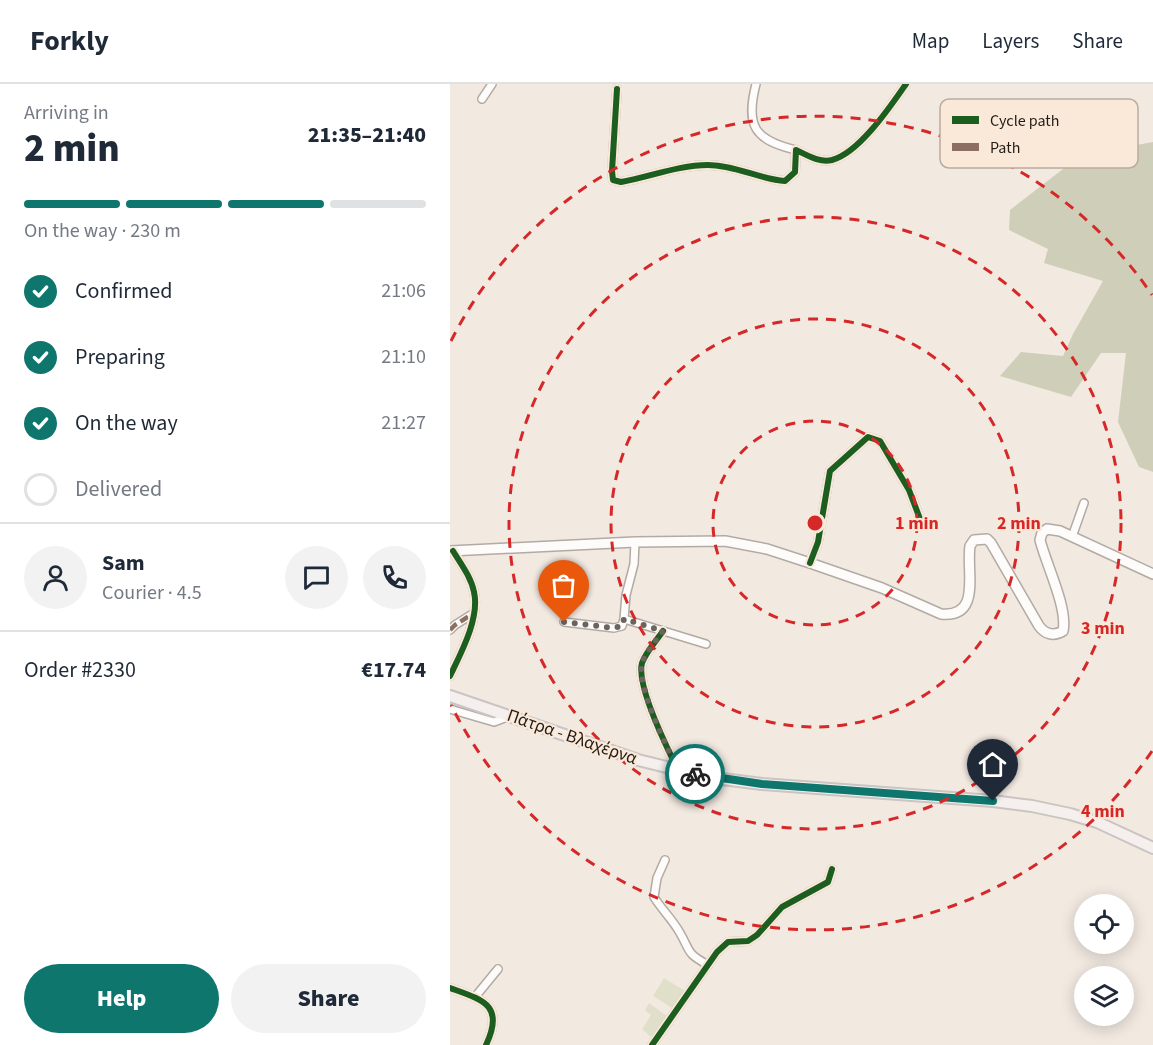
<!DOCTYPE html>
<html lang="en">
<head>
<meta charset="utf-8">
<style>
	body { margin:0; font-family:"Source Sans 3",sans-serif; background:#f2f2f3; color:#1f2937; height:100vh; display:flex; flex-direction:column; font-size:22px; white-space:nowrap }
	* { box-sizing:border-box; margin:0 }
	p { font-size:20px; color:#747a83 }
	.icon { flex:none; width:33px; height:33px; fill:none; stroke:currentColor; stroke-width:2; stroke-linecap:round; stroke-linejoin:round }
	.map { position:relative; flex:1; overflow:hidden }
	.sheet { display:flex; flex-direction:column; background:#fff; width:450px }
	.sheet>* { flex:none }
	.buttons { position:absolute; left:624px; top:810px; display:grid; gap:12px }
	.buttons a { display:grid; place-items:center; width:60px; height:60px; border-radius:50%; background:#fff; box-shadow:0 3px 15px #0003; font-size:30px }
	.pin { position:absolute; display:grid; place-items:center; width:51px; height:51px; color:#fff; margin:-62px -26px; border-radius:50% 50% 50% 0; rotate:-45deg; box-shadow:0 0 6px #0007 }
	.pin .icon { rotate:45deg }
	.courier { position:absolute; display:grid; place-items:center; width:60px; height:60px; margin:-30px; border:4px solid #0f766e; border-radius:50%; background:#fff; color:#222; box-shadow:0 2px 8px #0007 }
	.overview em { font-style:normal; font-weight:800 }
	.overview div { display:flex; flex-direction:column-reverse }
	.overview { display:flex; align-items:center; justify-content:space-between; height:102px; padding:0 24px }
	h1 { font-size:39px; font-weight:800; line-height:45px }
	.bar { display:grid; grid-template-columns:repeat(4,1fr); gap:9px 6px; align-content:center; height:72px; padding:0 24px }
	.bar i { height:8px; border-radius:4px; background:#e0e1e3 }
	.bar .active { background:#0f766e }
	.bar p { grid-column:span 4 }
	.line { display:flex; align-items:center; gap:15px; padding:0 24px; border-top:2px solid #e0e1e3 }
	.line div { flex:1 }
	.round { display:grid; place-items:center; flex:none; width:63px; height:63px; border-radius:32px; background:#f2f2f3 }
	ol { padding:0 24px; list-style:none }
	li { display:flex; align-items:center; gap:18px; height:66px }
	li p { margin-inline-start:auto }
	li .icon { padding:6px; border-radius:50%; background:#0f766e; color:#fff; stroke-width:4 }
	li:last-child { color:#747a83 }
	li i { width:33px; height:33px; border:3px solid #e0e1e3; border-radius:50% }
	.action { display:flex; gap:12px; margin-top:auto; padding:12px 24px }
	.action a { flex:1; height:69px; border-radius:36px; background:#0f766e; color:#fff; font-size:24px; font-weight:800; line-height:69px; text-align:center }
	.action a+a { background:#f2f2f3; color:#1f2937 }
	header { display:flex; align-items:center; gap:36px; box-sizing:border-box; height:84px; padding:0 30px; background:#fff; border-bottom:2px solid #e0e1e3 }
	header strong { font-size:28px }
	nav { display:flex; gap:33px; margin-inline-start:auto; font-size:21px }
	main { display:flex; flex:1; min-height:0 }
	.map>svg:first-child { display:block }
</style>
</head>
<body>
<header>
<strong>Forkly</strong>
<nav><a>Map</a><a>Layers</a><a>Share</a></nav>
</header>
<main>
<section class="sheet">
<div class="overview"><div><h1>2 min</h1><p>Arriving in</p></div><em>21:35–21:40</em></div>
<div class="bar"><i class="active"></i><i class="active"></i><i class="active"></i><i></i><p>On the way · 230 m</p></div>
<ol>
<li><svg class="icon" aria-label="check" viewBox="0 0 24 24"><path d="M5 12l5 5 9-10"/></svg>Confirmed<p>21:06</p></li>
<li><svg class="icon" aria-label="check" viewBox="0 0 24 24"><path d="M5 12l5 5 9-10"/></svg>Preparing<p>21:10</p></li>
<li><svg class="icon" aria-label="check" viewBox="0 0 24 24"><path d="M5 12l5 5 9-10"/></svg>On the way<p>21:27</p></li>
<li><i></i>Delivered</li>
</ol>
<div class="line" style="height:108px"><a class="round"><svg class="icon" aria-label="person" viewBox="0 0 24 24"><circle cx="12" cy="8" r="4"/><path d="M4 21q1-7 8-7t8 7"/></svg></a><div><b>Sam</b><p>Courier · 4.5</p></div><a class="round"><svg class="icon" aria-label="chat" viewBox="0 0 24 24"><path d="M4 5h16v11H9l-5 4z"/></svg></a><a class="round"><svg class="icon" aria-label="phone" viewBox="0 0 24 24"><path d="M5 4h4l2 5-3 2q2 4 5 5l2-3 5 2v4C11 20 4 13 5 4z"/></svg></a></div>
<div class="line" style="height:78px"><div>Order #2330</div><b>€17.74</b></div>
<div class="action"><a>Help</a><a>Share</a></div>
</section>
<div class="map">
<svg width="703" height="961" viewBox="0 0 703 961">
	<rect width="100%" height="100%" fill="#f2e9e1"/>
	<g fill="#e0e0ca">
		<path d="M214,894L235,907L224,925L203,912Z"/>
		<path d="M199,919L218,933L203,955L192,945L201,931L195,926Z"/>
	</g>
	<path fill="#cfceb8" d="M703,58V388L689,383L668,338L676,269H651L621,313L550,292L571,268L613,272L623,250L653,197L594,179L598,165L559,146L560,126L613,85L665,65Z"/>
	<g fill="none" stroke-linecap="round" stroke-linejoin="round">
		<g stroke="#b2aaa4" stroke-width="10">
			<g id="street">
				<path d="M306,0C295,43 305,56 346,66"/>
				<path d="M167,5L162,87L163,96L171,98C199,93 229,81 258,81C285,81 309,95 335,97L345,88L346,66C357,71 369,79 382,76C409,69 440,23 456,0"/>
				<path d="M32,15L42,0"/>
				<path d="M622,453L634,419"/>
				<path d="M360,479L368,458L380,387L418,353L430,357L459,406L470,435"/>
				<path d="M174,535L256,560"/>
				<path d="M114,538L164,544L172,542L174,535L176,511L184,480L185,458"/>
				<path d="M0,546L5,541L24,529"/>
				<path d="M213,547C206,557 196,568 192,579C186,601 217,664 228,686"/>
				<path d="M0,592C11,569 30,534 24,508C21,493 11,480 3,467"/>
				<path d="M0,625L44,638L60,632"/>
				<path d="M215,776L207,794L204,813C212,826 223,836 230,849C241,868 236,869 258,881"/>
				<path d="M0,904C33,916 55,921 36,961"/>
				<path d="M25,913L48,885"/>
				<path d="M202,961L267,868L278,858L298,857L307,851L332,823L378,798L382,785"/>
			</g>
		</g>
		<g stroke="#b2aaa4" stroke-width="12">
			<path id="secondary" d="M0,467L185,458L275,457L317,465L360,479L432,504L491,530C532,534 516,488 520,462L524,456L537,455L541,459L589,542C595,550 603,553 613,547C618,524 596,480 590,456L592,449L597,445L610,447L703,490"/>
		</g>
		<g stroke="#cac5c2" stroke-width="14">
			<path id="primary" d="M0,612L188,676L257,693L312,700L543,717L582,722L620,730L647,738L703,764"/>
		</g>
		<use href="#street" stroke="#fdfcfa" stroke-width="7"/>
		<use href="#secondary" stroke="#fdfcfa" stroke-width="9"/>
		<use href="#primary" stroke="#f5f0ee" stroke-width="10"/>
		<path stroke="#8d6e63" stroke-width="4.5" stroke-dasharray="9 4.5" stroke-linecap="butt" d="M0,546L5,541L24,529"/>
		<g stroke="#fae9d9" stroke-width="10">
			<g id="cycleway">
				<path d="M167,5L162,87L163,96L171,98C199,93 229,81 258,81C285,81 309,95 335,97L345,88L346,66C357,71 369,79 382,76C409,69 440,23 456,0"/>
				<path d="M360,479L368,458L380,387L418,353L430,357L459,406L470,435"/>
				<path d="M213,547C206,557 196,568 192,579C186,601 217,664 228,686"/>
				<path d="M0,592C11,569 30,534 24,508C21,493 11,480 3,467"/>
				<path d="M0,904C33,916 55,921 36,961"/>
				<path d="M202,961L267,868L278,858L298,857L307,851L332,823L378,798L382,785"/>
			</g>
		</g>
		<use href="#cycleway" stroke="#1b5e20" stroke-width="6"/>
	</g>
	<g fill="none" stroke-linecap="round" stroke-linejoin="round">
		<path stroke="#6b645e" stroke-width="6" stroke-dasharray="0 10.8" d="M114,538L164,544L172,542L174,535L213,547C206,557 196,568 192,579C186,601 217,664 228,686L245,690"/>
		<path stroke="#0f766e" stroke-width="8" d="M245,690L312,700L543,717"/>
	</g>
	<g fill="none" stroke="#d62828" stroke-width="3" stroke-dasharray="10 8">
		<circle cx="365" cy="439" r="102"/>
		<circle cx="365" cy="439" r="204"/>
		<circle cx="365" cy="439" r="306"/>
		<path d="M702 667A407 407 0 0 1 1 621M1 257A407 407 0 0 1 702 211"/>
	</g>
	<g text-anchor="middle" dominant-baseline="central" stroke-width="4.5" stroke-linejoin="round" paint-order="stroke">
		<g font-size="18" fill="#221c17" stroke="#fae9d9">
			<text transform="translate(122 653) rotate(19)">Πάτρα - Βλαχέρνα</text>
		</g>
	</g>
	<rect x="490" y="15" width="198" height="69" rx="9" fill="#fae9d9" stroke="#b9ac9f" stroke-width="1.5"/>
	<rect x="502" y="32" width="27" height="8" fill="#1b5e20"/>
	<rect x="502" y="59" width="27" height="8" fill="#8d6e63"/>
	<g font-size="16" fill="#221c17">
		<text x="540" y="42">Cycle path</text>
		<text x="540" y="69">Path</text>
	</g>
	<circle cx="365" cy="439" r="9" fill="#d62828" stroke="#fae9d9" stroke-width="3"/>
	<g font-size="18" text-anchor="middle" font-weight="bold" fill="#d62828" stroke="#fae9d9" stroke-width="4.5" stroke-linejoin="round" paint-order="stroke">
		<text x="467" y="445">1 min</text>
		<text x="569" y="445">2 min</text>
		<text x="653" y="550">3 min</text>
		<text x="653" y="733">4 min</text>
	</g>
</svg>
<div class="buttons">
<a><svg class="icon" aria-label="locate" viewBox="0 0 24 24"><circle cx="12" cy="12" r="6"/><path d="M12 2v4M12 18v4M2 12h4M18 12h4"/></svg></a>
<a><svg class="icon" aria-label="layers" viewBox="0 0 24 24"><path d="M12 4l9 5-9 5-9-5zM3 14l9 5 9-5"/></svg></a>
</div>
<div class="pin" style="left:114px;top:538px;background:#ea580c"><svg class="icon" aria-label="bag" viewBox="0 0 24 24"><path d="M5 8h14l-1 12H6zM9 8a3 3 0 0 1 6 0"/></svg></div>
<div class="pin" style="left:543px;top:717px;background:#1f2937"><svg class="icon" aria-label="home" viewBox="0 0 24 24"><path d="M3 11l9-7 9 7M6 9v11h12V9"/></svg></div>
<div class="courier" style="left:245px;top:690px"><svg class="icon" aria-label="bike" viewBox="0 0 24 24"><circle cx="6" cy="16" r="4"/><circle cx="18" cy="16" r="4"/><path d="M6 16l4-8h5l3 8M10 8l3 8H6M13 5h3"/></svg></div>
</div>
</main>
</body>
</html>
